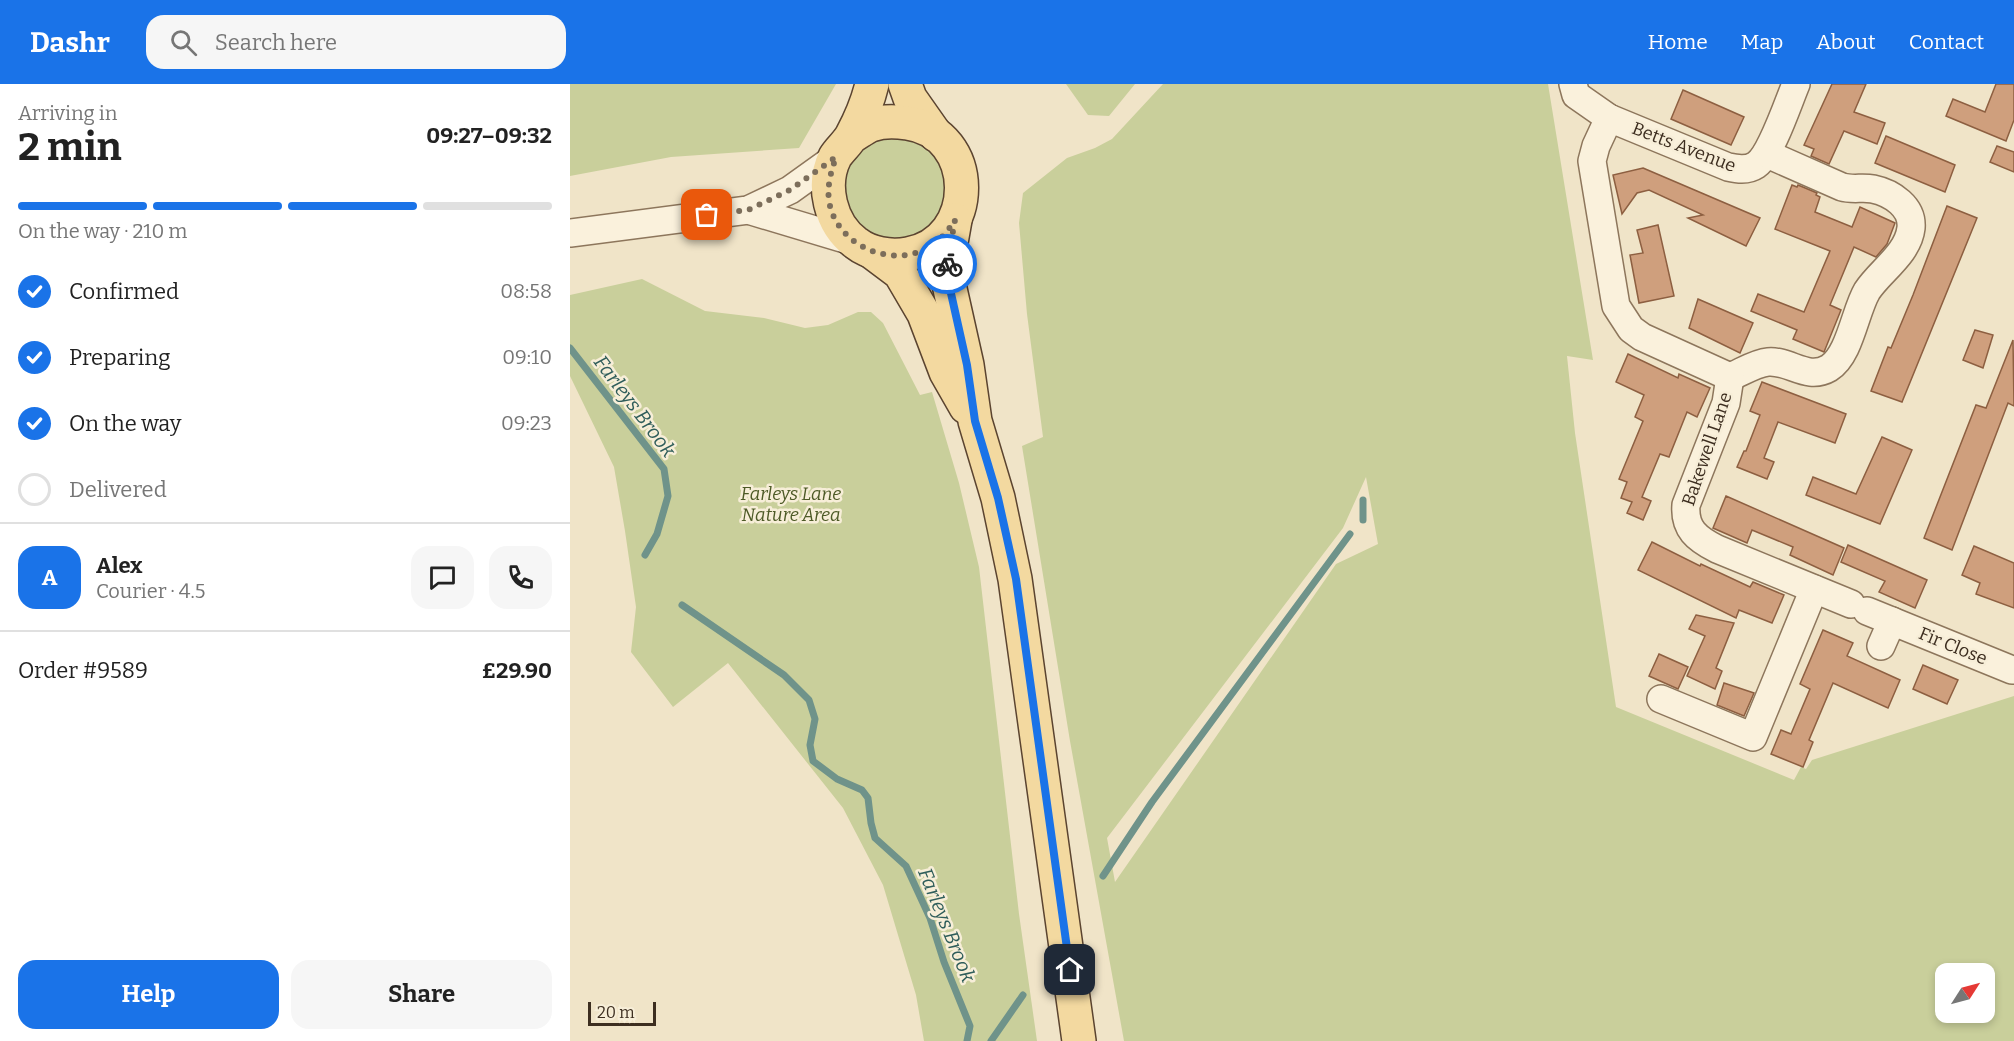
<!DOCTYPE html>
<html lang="en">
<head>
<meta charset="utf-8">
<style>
	body { margin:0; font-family:Bitter,serif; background:#f6f6f6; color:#222; height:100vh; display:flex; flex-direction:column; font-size:22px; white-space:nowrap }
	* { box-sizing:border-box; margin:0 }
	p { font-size:20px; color:#767676 }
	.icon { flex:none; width:33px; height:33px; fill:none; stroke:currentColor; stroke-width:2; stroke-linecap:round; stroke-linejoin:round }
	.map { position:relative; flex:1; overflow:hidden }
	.sheet { display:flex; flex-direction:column; background:#fff; width:570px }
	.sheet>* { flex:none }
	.needle { width:39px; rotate:54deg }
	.buttons { position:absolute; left:1365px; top:879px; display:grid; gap:12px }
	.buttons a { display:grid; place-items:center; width:60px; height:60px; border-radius:12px; background:#fff; box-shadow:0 3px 9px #0003; font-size:30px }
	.scale { position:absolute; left:18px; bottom:15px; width:68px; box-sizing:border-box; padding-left:6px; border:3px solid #3d2e20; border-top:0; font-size:16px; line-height:21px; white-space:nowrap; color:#3d2e20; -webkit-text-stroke:4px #f7eed8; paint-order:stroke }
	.pin { position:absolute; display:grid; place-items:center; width:51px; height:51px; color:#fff; margin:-26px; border-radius:12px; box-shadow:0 3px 9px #0006 }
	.courier { position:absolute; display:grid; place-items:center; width:60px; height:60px; margin:-30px; border:4px solid #1a73e8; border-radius:50%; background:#fff; color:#222; box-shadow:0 2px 8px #0007 }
	.summary em { font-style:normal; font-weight:700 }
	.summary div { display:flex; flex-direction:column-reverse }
	.summary { display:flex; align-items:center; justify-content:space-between; height:102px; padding:0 18px }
	h1 { font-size:39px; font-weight:700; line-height:45px }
	.bar { display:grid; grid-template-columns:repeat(4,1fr); gap:9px 6px; align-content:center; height:72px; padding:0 18px }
	.bar i { height:8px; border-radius:4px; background:#e0e0e0 }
	.bar .on { background:#1a73e8 }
	.bar p { grid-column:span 4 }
	.line { display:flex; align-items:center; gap:15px; padding:0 18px; border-top:2px solid #e0e0e0 }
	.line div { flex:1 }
	.round { display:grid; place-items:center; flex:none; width:63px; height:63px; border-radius:18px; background:#f6f6f6 }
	ol { padding:0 18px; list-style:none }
	li { display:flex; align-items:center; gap:18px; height:66px }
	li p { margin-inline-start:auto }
	li .icon { padding:6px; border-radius:50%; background:#1a73e8; color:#fff; stroke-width:4 }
	li:last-child { color:#767676 }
	li i { width:33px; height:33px; border:3px solid #e0e0e0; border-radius:50% }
	.button { display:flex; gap:12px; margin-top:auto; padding:12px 18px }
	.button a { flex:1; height:69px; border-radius:18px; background:#1a73e8; color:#fff; font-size:24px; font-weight:700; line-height:69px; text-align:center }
	.button a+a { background:#f6f6f6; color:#222 }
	header { display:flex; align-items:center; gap:36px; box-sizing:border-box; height:84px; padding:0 30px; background:#1a73e8; color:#fff }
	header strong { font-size:28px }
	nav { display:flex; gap:33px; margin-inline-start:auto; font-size:21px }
	.search { width:420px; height:54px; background:#f6f6f6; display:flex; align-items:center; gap:15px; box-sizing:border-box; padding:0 21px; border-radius:18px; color:#767676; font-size:22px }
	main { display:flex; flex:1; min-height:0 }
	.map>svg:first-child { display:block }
</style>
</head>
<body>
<header>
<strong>Dashr</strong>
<div class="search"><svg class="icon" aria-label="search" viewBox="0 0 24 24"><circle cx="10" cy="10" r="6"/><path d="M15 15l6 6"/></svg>Search here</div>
<nav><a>Home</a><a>Map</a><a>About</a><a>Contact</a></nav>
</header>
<main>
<section class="sheet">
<div class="summary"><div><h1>2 min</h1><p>Arriving in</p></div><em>09:27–09:32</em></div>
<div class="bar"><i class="on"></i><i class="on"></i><i class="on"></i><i></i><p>On the way · 210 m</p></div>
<ol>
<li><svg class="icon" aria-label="check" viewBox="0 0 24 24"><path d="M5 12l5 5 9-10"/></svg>Confirmed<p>08:58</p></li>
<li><svg class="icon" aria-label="check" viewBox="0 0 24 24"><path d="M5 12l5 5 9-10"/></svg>Preparing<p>09:10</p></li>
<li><svg class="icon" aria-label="check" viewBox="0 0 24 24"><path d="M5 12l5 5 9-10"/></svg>On the way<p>09:23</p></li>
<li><i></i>Delivered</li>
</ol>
<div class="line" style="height:108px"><b class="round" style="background:#1a73e8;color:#fff">A</b><div><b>Alex</b><p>Courier · 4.5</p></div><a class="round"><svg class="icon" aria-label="chat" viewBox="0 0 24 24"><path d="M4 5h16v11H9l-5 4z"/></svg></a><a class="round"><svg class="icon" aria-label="phone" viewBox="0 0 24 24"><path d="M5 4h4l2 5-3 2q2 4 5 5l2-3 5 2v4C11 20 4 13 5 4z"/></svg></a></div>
<div class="line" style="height:78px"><div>Order #9589</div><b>£29.90</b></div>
<div class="button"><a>Help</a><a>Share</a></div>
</section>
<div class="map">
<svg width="1444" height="957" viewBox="0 0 1444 957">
	<rect width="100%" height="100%" fill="#f0e4c8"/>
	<g fill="#c9cf9b" fill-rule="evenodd">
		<path d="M0,0H266L229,64L101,73L0,92Z"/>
		<path d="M496,0H565L539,32L518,31Z"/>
		<path d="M593,0H978L1023,276L997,272L1005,349L1046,623L1224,696L1231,683L1236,685L1242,676L1444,612V957H554L500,657L452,362L473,353L457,230L449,139L453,109L497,74L525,64L542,55ZM796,393L808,460L766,480L545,798L537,754L773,444ZM1376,890H1414V928H1376Z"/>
		<path d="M325,51L361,64L378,99L369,136L338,158L299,153L274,124V86L299,57Z"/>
		<path d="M72,195L135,227L194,234L235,244L258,241L288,228H301L313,239L350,311L362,308L389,399L409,483L449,830L467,957H354L346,911L313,801L273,724L158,579L103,623L61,568L66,523L55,447L44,383L0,292V211Z"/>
	</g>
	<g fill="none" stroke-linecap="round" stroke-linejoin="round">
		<g stroke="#6f938a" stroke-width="7">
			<path d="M0,264L94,385L98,412L87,450L75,471"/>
			<path d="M793,436V416"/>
			<path d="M112,521L214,591L239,616L245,635L240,661L243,677L267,695L292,706L298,714L301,739L305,754L336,782L360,834L374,878L400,942L397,957"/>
			<path d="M533,792L582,718L780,450"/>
			<path d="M421,957L453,911"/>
		</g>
	</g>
	<g fill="#cf9f7d" stroke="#8d5f41" stroke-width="1.5">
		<path d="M1262,0H1296L1284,28L1315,39L1307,60L1274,47L1259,80L1241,72L1244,65L1234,61Z"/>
		<path d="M1426,0H1444V36L1436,57L1376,32L1383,15L1415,28Z"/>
		<path d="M1113,6L1174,33L1161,61L1101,35Z"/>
		<path d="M1316,52L1385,81L1375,108L1305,79Z"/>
		<path d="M1427,62L1444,68V88L1420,78Z"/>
		<path d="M1073,84L1190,134L1176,162L1118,134L1133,131L1079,106L1067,109L1052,130L1043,91Z"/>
		<path d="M1222,101L1227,103L1228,101L1247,109L1246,111L1250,113L1245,128L1282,143L1290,123L1325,139L1317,160L1306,173L1284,163L1260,221L1271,226L1254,268L1223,255L1227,246L1181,227L1188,210L1234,228L1260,167L1205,145Z"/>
		<path d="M1377,122L1407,134L1332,318L1301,307L1318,263L1321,264L1343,211Z"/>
		<path d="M1088,141L1104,212L1069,219L1060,171L1073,169L1067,146Z"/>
		<path d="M1128,215L1183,239L1170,269L1119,244Z"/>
		<path d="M1405,246L1423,251L1413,284L1393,276Z"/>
		<path d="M1443,256L1444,322L1438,319L1382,466L1354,454L1406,321L1416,324Z"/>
		<path d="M1058,270L1108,294L1109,290L1140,304L1127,333L1117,328L1099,373L1090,370L1072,413L1081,417L1073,436L1057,429L1062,418L1051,414L1057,398L1049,395L1073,337L1065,333L1074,311L1046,298Z"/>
		<path d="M1192,298L1276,330L1265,359L1208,338L1194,374L1204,378L1197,395L1167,383L1174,367H1176L1190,331L1180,327Z"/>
		<path d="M1312,353L1342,366L1310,440L1236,411L1243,393L1286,410Z"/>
		<path d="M1156,412L1274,464L1263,491L1220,471L1223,463L1182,446L1177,459L1143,444Z"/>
		<path d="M1082,458L1130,482L1131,480L1180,503L1183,498L1214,511L1202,539L1169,526L1166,534L1068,486Z"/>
		<path d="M1278,461L1357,496L1345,524L1309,508L1315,497L1271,478Z"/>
		<path d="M1404,462L1444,479V524L1406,510L1410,499L1392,491Z"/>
		<path d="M1126,531L1164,539L1146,584L1152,587L1145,605L1117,592L1135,552L1119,545Z"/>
		<path d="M1253,546L1283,559L1277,572L1330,596L1318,624L1263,599L1239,656L1243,658L1233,683L1201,670L1211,646L1221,650L1240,605L1230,600Z"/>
		<path d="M1089,570L1118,583L1108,605L1079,592Z"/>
		<path d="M1353,581L1388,596L1377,620L1343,605Z"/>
		<path d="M1154,599L1184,609L1174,632L1147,621Z"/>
	</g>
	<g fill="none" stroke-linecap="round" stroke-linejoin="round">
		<g stroke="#8d765c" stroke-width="30">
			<g id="minor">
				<path d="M1003,0L1006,11L1039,34L1158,83C1167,85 1177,87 1186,81C1201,71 1218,19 1226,0"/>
				<path d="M1039,34L1026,62L1022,77L1046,222L1061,245L1072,253L1160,293"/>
				<path d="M178,126L285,158"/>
				<path d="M0,149L178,126L220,106L266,73"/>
				<path d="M1160,293C1172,288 1186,279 1198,278C1220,276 1237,297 1259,284C1280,271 1285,227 1297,207C1310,187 1338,170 1341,144C1343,123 1322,109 1303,105C1293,103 1282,106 1272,103C1247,92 1222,81 1197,70"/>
				<path d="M1160,293L1156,319L1116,421C1114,445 1127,455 1147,465L1281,520"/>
				<path d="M1297,527L1442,586H1444"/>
				<path d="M1311,562L1322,537"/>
				<path d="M1091,615L1183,653L1244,505"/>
			</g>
		</g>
		<g stroke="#5b4430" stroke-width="36">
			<g id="major">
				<path d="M335,0L340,14L366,51"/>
				<path d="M281,53C288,49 294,44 301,41C312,37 325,37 337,39C409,49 410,157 338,170C320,173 300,170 286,159C260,140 251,101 265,73C270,65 278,59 282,51C290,36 298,17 302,0"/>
				<path d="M385,136L376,187L397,281L405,337L428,414L445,495L509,957"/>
				<path d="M302,168L330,189L354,230L376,288L396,323"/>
			</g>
		</g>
		<use href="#minor" stroke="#faf1dc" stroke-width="27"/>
		<use href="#major" stroke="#f3d9a0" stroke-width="33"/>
	</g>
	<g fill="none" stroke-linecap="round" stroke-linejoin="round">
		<path stroke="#7c6e5b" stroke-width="6" stroke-dasharray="0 10.8" d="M137,131L178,126L220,106L266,73C261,88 257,101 259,117C267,167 335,190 371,154C376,149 381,142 385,136L377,180"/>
		<path stroke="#1a73e8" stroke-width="8" d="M377,180L376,187L397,281L405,337L428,414L446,495L500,886"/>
	</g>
	<g text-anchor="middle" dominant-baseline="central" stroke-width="5" stroke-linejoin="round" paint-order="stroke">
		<g font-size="18" fill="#3d2e20" stroke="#f7eed8">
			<text transform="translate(1114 63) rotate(21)">Betts Avenue</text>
			<text transform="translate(1137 365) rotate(-71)">Bakewell Lane</text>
			<text transform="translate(1383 562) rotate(22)">Fir Close</text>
		</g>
		<g font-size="18" font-style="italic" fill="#4d5a26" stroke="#f7eed8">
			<text x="221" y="410">Farleys Lane<tspan x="221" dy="21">Nature Area</tspan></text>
		</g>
		<g font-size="20" font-style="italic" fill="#2f5d5a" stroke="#f7eed8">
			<text transform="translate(65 322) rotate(53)">Farleys Brook</text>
			<text transform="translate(377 841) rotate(68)">Farleys Brook</text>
		</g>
	</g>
</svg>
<div class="buttons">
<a><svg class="needle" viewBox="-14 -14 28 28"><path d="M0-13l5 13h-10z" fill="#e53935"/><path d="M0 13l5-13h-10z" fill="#767676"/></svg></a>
</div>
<div class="scale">20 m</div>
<div class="pin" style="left:137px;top:131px;background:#ea580c"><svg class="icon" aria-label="bag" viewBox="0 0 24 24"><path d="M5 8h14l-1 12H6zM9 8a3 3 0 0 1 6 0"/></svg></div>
<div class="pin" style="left:500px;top:886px;background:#1f2937"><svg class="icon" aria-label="home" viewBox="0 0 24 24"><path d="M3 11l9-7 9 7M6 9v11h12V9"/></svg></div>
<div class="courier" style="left:377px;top:180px"><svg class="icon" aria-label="bike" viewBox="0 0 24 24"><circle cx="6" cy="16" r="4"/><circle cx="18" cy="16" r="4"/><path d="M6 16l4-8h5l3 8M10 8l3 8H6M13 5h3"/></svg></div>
</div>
</main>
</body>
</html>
